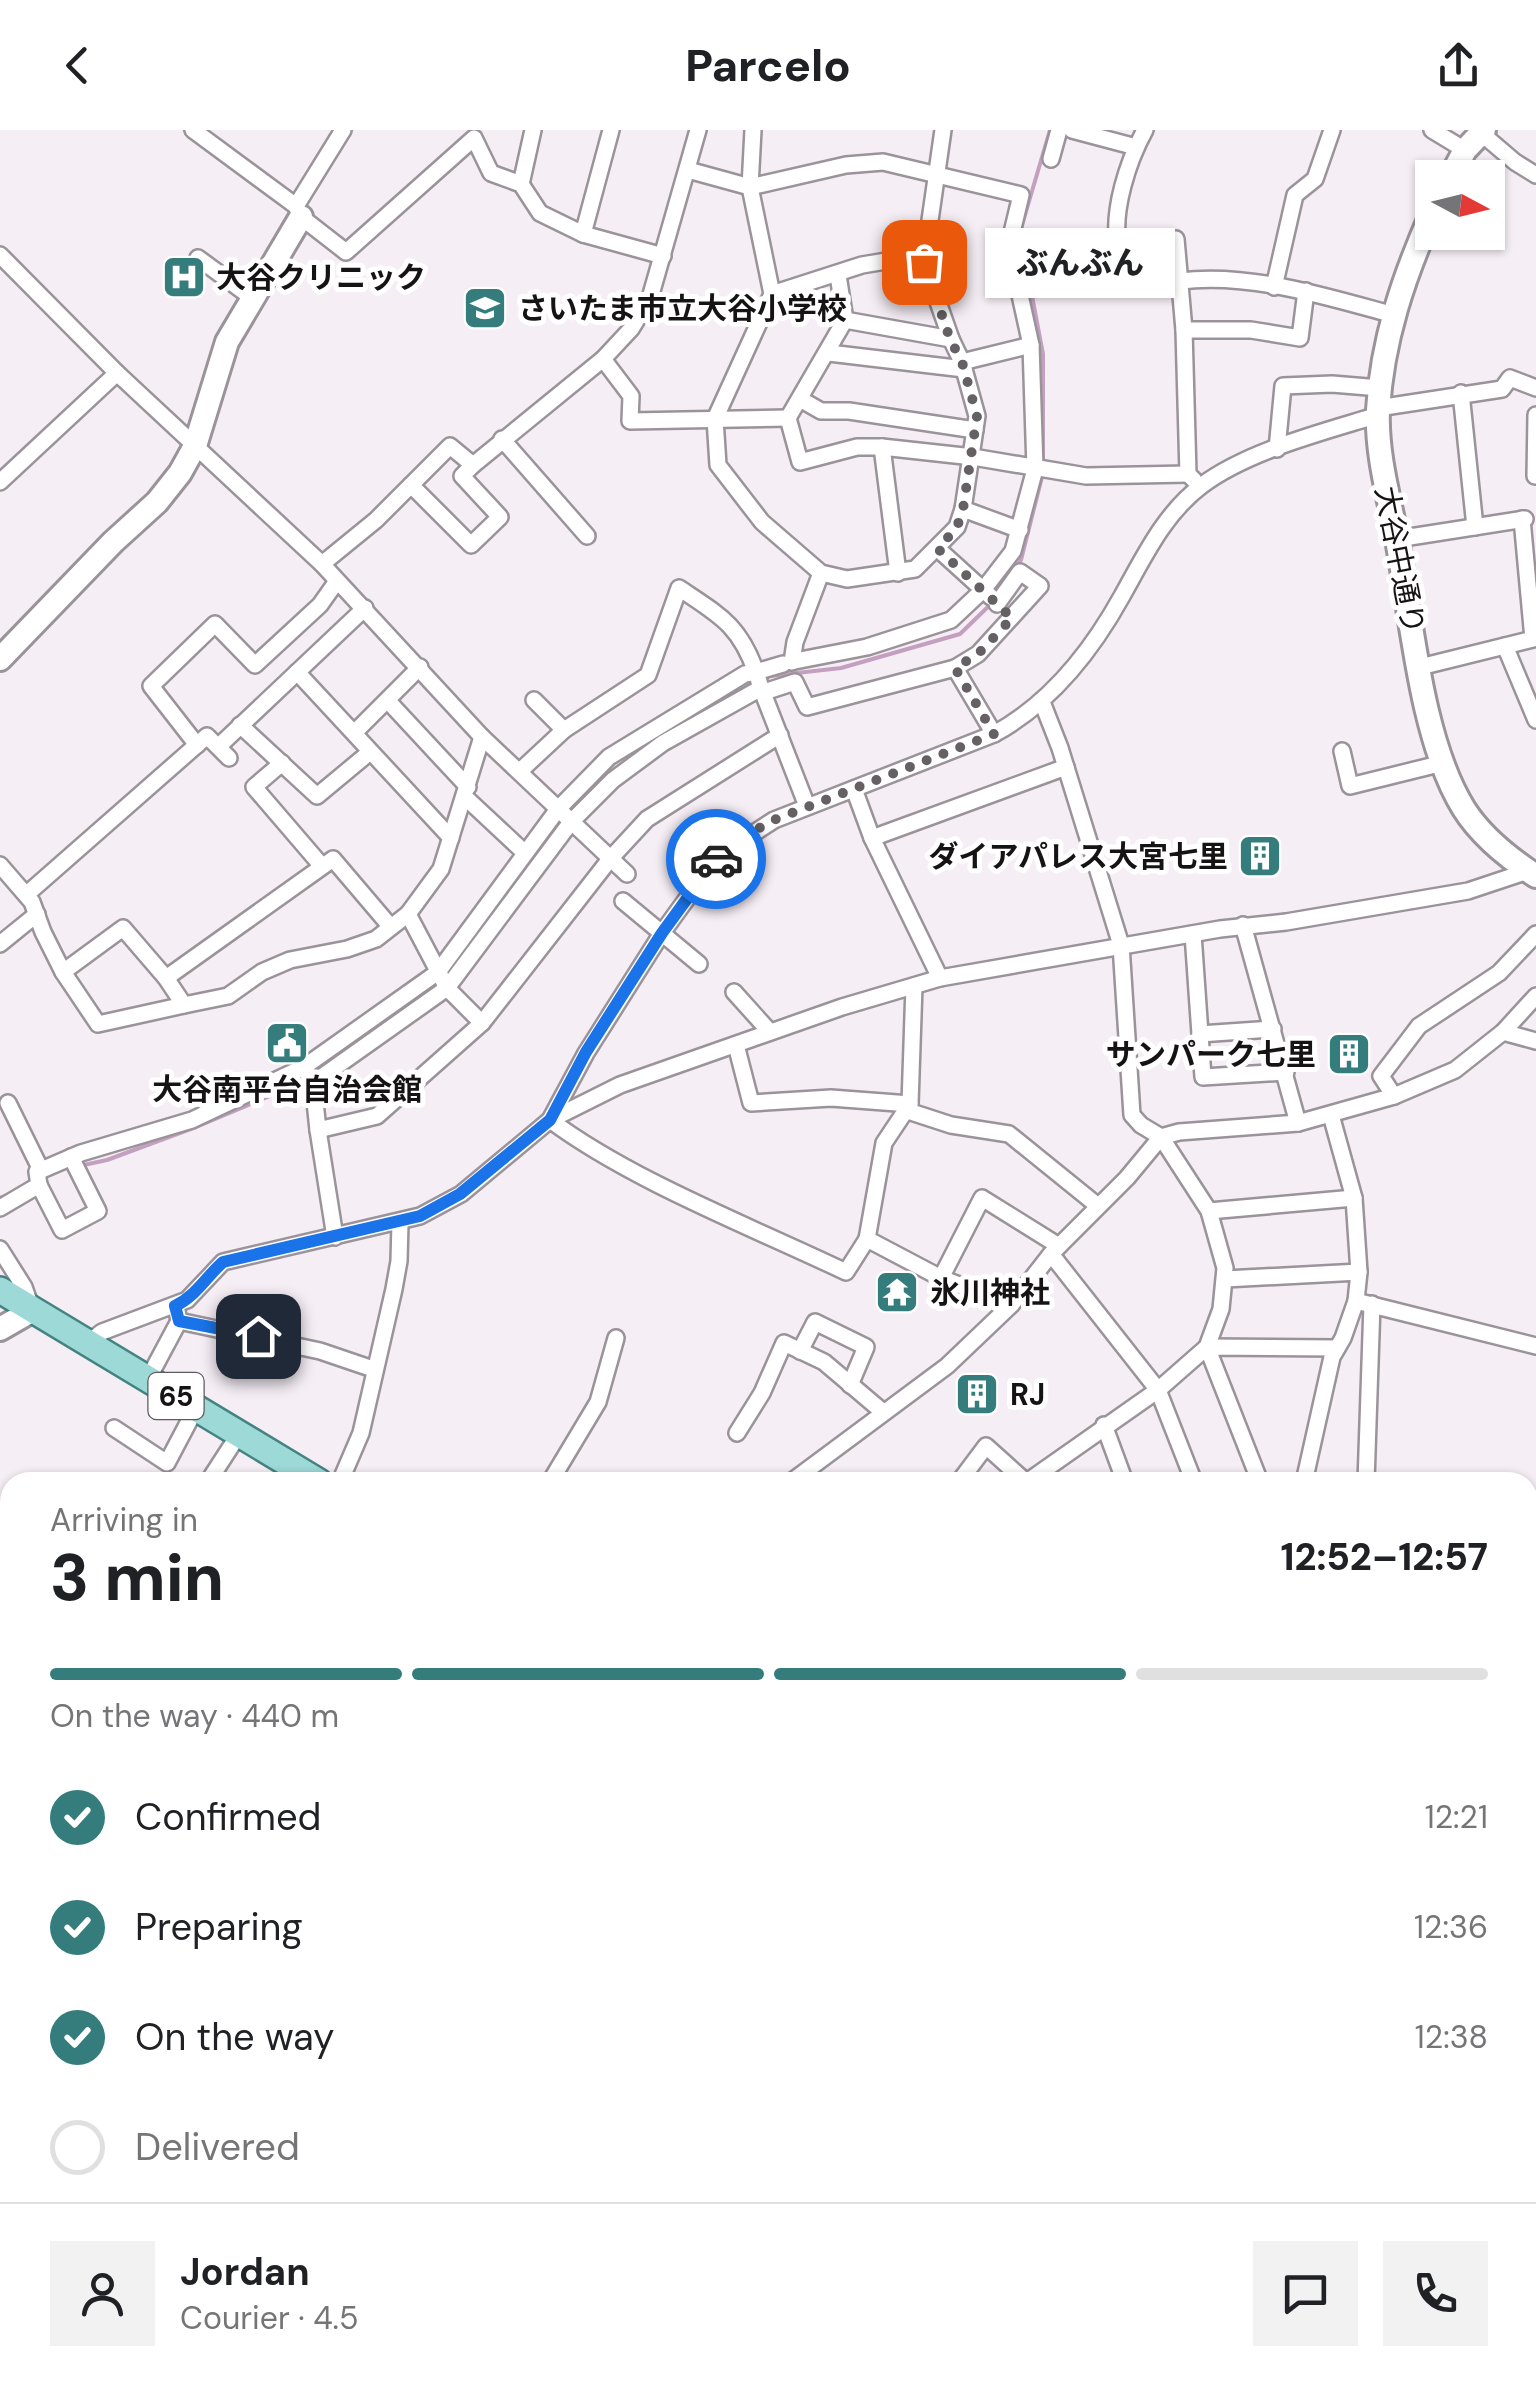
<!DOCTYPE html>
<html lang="en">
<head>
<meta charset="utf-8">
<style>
	body { margin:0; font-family:"DM Sans","Noto Sans JP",sans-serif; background:#f2f2f2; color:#202124; height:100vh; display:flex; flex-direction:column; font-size:38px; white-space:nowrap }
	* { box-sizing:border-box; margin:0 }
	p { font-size:32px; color:#757577 }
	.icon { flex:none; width:55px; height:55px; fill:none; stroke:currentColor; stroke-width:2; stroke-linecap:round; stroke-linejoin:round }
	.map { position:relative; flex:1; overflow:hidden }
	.sheet { position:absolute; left:0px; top:1342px; width:1538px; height:932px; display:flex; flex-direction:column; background:#fff; border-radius:30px 30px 0 0; box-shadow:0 2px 8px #0004 }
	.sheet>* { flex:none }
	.needle { width:65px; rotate:97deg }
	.fabs { position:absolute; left:1415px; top:30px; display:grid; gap:20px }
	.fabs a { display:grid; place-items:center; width:90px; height:90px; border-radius:0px; background:#fff; box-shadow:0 2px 8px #0004; font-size:50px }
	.pin { position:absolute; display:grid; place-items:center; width:85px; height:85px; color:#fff; margin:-42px; border-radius:20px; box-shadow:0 5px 15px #0006 }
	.courier { position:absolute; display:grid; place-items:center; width:100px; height:100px; margin:-50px; border:8px solid #1a73e8; border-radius:50%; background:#fff; color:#222; box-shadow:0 2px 12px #0007 }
	.bubble { position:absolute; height:70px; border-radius:0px; background:#fff; box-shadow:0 2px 8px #0004; font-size:32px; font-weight:800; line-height:70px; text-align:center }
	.head em { font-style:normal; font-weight:800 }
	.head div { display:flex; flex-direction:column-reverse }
	.head { display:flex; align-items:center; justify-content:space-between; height:170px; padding:0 50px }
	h1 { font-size:65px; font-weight:800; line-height:75px }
	.bar { display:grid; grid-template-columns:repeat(4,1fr); gap:15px 10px; align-content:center; height:120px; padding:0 50px }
	.bar i { height:12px; border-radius:8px; background:#e0e0e0 }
	.bar .current { background:#347d7c }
	.bar p { grid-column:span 4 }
	.line { display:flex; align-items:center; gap:25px; padding:0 50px; border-top:2px solid #e0e0e0 }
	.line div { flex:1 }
	.round { display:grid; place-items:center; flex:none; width:105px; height:105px; border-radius:0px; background:#f2f2f2 }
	ol { padding:0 50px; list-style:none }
	li { display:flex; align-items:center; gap:30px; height:110px }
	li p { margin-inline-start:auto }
	li .icon { padding:10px; border-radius:50%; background:#347d7c; color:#fff; stroke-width:4 }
	li:last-child { color:#757577 }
	li i { width:55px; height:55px; border:5px solid #e0e0e0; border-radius:50% }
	header { display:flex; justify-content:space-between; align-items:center; height:130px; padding:0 50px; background:#fff; font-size:45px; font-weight:800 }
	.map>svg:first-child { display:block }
</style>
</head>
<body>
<header><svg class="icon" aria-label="back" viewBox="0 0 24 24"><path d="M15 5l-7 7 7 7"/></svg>Parcelo<svg class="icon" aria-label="share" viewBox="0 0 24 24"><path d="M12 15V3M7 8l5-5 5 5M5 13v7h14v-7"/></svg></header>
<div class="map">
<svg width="1536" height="2274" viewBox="0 0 1536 2274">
	<rect width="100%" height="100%" fill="#f6eef5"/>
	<path fill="#f2d3ee" d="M185,2265H338L340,2274H192Z"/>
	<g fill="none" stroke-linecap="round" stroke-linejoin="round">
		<g stroke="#c4a0c0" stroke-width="4">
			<path d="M1043,334V224L1020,102L1050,0"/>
			<path d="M1015,439L1021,430L1043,343"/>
			<path d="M762,550L770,546L841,538L960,504L993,472"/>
			<path d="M690,586L749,556"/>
			<path d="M540,721L564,688"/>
			<path d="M409,876L440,851"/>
			<path d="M79,1036L107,1030L196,997L308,950"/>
			<path d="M0,1068L10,1064"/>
		</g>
		<g stroke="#c4a0c0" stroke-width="22">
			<path d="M1528,1534L1536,1501"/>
			<path d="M1296,2269L1299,2265"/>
		</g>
		<g stroke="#9b939a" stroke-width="20">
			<g id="street">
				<path d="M193,0L296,76L301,87L346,122L474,8L491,43L521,54L540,83L583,104L663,126"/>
				<path d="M753,0L750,57L772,164L715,289L718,335L762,392L821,443L847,449L915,439L957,397L963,379L977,286L962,232L951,209L924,132L943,0"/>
				<path d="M1072,0L1136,17"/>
				<path d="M1432,0L1465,20"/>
				<path d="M1481,3L1515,32L1536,45"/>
				<path d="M1051,29L1059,0"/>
				<path d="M688,40L750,57L846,35L883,32L1021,65L1009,115L1031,215L1035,339L1013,421L983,460L951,490L867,517L795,531"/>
				<path d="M521,54L533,0"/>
				<path d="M296,76L343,0"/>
				<path d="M583,104L611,0"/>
				<path d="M1118,115C1112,80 1128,31 1145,0"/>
				<path d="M1053,122L1176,109L1184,200L1188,344L1194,350"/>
				<path d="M0,125L117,243L322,434L482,607L627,744"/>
				<path d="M198,128L251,167"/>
				<path d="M838,145L845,190"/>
				<path d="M1180,151C1249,142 1328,167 1394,185"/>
				<path d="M1274,157L1295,65L1315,49L1332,0"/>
				<path d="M772,164L862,135L886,131L924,132"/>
				<path d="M1184,200H1251L1300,208L1306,161"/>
				<path d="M951,209L845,190L788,288L800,332L857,317H882L973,327L1086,346L1188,344"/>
				<path d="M829,223L964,239"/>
				<path d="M603,229L631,266L630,291L788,288"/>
				<path d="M962,232L1031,215"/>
				<path d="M1461,263L1475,397"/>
				<path d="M800,269L821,281H849L975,300"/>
				<path d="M1378,278L1502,259L1510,248L1536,258"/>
				<path d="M502,309L587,406"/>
				<path d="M882,317L898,443"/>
				<path d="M1277,319L1283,256L1332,254L1380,258"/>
				<path d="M1535,346L1536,285"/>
				<path d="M0,352L117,243"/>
				<path d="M411,355L471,415L500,387L462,346L473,335"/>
				<path d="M963,379L1020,400"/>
				<path d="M1397,409L1525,389"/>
				<path d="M938,419L991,467"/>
				<path d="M322,434L376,390L450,316L473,335L603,229L631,199L650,168L698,0"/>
				<path d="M1505,516L1536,590"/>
				<path d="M792,532L795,512L821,443"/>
				<path d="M1420,537L1533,509L1522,389"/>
				<path d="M955,538L994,604"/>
				<path d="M297,542L451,708"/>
				<path d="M761,558L807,676"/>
				<path d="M764,562L795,552L807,577L955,538L978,524L1040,456L1020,442L997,474"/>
				<path d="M534,570L564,600"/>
				<path d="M388,571L468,657"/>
				<path d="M240,595L317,666L370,622"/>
				<path d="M354,603L420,537"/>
				<path d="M197,615L151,556L215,494L255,535L320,475L337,451"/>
				<path d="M219,616L365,478"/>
				<path d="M1342,621L1350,656L1443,633"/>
				<path d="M282,633L254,657L321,735"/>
				<path d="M854,659L872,708L940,848"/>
				<path d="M465,667L525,723"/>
				<path d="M872,708L1066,637"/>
				<path d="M0,735L32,772L43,802L63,842L123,798L166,848L184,875L228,866L262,842L290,830L347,819L376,809L408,784L447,858L482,893"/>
				<path d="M27,764L207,606L229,628"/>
				<path d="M623,771L699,834"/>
				<path d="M408,784L441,739L482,607"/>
				<path d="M1243,795L1298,993"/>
				<path d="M1193,804L1203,947L1286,942"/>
				<path d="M0,814L37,784"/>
				<path d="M63,842L98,894L184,875"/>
				<path d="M166,848L333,729L390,796"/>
				<path d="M734,862L770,902"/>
				<path d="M1503,902L1536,911"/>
				<path d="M1200,904L1273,899"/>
				<path d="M736,915L751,973L831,968L910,974"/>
				<path d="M304,937L313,953L318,1000L377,986L482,893L610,729L647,689L780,605"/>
				<path d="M313,953L447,858L571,692L613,650L663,613L761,558L756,542L783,534"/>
				<path d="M1394,966L1381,946L1419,896L1499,843L1536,804"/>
				<path d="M8,973L41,1040"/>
				<path d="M905,980L951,995L1009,1004L1098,1076"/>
				<path d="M1331,985L1354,1068L1359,1142"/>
				<path d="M550,990L586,923L662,803L717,727L774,690L994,604C1051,573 1091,522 1122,466C1144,427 1164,384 1201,356C1247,321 1323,302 1378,285"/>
				<path d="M550,990C632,1051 752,1097 846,1142L867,1109L941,1148L1011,1175"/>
				<path d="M318,1000L335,1107"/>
				<path d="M39,1055L62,1100L98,1081L71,1027"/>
				<path d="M0,1078L39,1055L37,1042L81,1023L192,990L304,937L438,842L558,679L609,627L745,544L756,542C739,494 719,485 679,458L648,545L564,600L520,641"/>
				<path d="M1209,1081L1354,1068"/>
				<path d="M867,1109L884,1013L910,974L914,856"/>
				<path d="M0,1119L24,1157L31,1177"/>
				<path d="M1051,1124L1158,1260L1194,1352"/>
				<path d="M941,1148L982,1068L1059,1116"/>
				<path d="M1225,1149L1359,1142L1356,1171L1536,1216"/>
				<path d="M179,1191L320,1221L373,1239"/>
				<path d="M88,1213L102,1202L187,1170L223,1132L420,1086L461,1064L550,990L620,955L842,877L940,848L1220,799L1286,792L1468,761L1528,741"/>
				<path d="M800,1221L815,1192L866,1217L850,1255"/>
				<path d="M148,1249L179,1191L177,1181"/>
				<path d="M1104,1295L1125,1352"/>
				<path d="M114,1298L167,1333L196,1278"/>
				<path d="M737,1303L762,1263L784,1213L824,1232L883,1282"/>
				<path d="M208,1352L239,1304"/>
				<path d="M340,1352L361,1303L394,1159L399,1131L400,1093"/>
				<path d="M550,1352L598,1272L616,1208"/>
				<path d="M791,1352L947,1236L1011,1175L1051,1124L1127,1048L1161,1007L1179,1002L1298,993L1394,966L1455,940L1503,902L1536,866"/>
				<path d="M959,1352L986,1316L1026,1352"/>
				<path d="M1027,1352L1158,1260L1207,1217L1221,1179L1225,1138L1209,1081L1161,1007L1141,995L1132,985L1121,815L1060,618L1042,572"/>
				<path d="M1260,1352L1207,1217L1337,1218"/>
				<path d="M1304,1352L1332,1227L1343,1208L1356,1171"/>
				<path d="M1366,1352L1372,1174"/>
				<path d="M1528,1531L1536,1534"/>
				<path d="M0,1533L10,1536"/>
				<path d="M1528,1601L1536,1567"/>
				<path d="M1528,1688L1536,1687"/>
				<path d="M0,1732L10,1728"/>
				<path d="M0,1834L10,1830"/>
				<path d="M1528,1890L1536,1889"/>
				<path d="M0,1937L10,1936"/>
				<path d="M1528,2217L1536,2206"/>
				<path d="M1528,2244L1536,2233"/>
				<path d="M491,2265L492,2274"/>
				<path d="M686,2265L688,2274"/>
				<path d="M927,2265L929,2274"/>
				<path d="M1028,2265L1031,2274"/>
				<path d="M1274,2265L1287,2274"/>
				<path d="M1124,2274L1131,2265"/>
			</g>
		</g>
		<g stroke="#9b939a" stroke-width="28">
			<g id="secondary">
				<path d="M1450,48L1465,20L1484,0"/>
				<path d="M1432,83C1404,146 1382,210 1378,280C1376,325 1390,371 1398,415C1412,494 1422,612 1464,679C1481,706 1510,729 1536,746"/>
				<path d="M0,529L113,412L157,372L180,343L195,316L227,212L301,87"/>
				<path d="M0,1199L33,1180"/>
				<path d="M0,2066L10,2106"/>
				<path d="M50,2265L51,2274"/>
			</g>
		</g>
		<g stroke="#438382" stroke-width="30">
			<g id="primary">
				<path d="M0,1160L319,1352"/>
				<path d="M1500,2265L1512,2274"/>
			</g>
		</g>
		<use href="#street" stroke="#fff" stroke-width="15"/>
		<use href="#secondary" stroke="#fff" stroke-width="22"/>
		<use href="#primary" stroke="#9dd9d7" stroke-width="25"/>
	</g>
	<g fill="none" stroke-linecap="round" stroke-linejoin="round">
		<path stroke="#646063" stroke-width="10" stroke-dasharray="0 18" d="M716,729L750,703L774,690L994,604L955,538L978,524L1012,488L938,419L957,397L963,379L977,286L962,232L950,209L924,132"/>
		<path stroke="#1a73e8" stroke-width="12" d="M258,1206L179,1191L175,1176C196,1166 206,1147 223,1132L420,1086L460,1064L550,990L586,922L662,803L716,729"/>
	</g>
	<defs>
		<g id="hospital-square" transform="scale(2.25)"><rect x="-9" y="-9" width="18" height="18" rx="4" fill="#347d7c" stroke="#fff"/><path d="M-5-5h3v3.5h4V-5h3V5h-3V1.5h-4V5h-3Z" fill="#fff"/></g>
		<g id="school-square" transform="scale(2.25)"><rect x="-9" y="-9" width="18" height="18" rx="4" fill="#347d7c" stroke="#fff"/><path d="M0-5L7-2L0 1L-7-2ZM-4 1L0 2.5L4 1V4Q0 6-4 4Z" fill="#fff"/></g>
		<g id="building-square" transform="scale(2.25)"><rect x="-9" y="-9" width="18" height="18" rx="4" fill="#347d7c" stroke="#fff"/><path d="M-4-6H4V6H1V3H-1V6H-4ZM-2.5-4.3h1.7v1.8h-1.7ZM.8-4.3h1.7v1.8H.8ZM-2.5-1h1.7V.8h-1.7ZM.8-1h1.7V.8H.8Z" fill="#fff"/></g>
		<g id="civic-square" transform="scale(2.25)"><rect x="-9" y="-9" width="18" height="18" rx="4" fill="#347d7c" stroke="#fff"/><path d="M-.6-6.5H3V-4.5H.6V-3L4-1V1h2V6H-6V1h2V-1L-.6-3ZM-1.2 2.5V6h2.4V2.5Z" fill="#fff"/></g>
		<g id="temple-square" transform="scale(2.25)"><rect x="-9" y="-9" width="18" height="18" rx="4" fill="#347d7c" stroke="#fff"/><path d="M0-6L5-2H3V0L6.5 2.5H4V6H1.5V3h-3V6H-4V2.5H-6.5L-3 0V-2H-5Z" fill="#fff"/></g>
	</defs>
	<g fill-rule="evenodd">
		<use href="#hospital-square" x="184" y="147"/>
		<use href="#school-square" x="485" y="178"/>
		<use href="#building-square" x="1260" y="726"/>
		<use href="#civic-square" x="287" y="913"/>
		<use href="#building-square" x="1349" y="924"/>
		<use href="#temple-square" x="897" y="1162"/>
		<use href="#building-square" x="977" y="1264"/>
	</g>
	<g text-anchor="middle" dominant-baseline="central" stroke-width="10" stroke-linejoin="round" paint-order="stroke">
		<rect fill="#fff" stroke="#5c5a5b" stroke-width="2.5" x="148.5" y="1243" width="55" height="46" rx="8"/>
		<g font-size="28" font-weight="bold" fill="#161315">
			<text x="176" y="1266">65</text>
		</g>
		<g font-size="30" font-weight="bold" fill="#161315" stroke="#fff" text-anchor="start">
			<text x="216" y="147">大谷クリニック</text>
			<text x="518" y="178">さいたま市立大谷小学校</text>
			<text x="1228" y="726" text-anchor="end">ダイアパレス大宮七里</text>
			<text x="1316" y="924" text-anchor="end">サンパーク七里</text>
			<text x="287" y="959" text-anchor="middle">大谷南平台自治会館</text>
			<text x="930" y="1162">氷川神社</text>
			<text x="1010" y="1264">RJ</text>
		</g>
		<g font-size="30" fill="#161315" stroke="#fff">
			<text transform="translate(1400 430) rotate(79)">大谷中通り</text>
		</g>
	</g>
</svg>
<div class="fabs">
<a><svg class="needle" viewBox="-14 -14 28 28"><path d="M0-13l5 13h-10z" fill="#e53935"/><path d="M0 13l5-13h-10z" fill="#757577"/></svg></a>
</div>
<div class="pin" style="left:924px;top:132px;background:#ea580c"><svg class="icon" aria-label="bag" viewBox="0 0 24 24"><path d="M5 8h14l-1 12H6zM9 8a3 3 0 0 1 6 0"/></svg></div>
<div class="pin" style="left:258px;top:1206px;background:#1f2937"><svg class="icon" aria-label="home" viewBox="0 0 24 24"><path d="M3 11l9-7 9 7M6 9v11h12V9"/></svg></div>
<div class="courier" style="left:716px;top:729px"><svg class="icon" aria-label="car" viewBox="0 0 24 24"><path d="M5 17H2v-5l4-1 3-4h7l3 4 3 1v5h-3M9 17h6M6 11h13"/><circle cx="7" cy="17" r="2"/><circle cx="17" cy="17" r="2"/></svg></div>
<div class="bubble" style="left:985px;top:98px;width:190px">ぶんぶん</div>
<section class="sheet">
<div class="head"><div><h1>3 min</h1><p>Arriving in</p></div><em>12:52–12:57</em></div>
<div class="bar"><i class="current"></i><i class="current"></i><i class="current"></i><i></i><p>On the way · 440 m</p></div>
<ol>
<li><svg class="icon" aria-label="check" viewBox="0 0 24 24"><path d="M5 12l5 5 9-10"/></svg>Confirmed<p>12:21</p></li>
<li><svg class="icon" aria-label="check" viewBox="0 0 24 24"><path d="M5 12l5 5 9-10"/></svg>Preparing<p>12:36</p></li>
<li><svg class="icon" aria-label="check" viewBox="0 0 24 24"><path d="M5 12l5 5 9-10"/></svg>On the way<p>12:38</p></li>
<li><i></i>Delivered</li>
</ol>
<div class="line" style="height:180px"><a class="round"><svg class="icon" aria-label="person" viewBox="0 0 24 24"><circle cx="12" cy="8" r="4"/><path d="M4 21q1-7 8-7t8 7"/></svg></a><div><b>Jordan</b><p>Courier · 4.5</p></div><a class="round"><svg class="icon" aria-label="chat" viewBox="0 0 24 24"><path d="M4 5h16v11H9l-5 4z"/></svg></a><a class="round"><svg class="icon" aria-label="phone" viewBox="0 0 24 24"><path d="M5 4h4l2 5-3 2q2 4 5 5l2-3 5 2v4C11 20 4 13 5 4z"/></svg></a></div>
</section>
</div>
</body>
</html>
